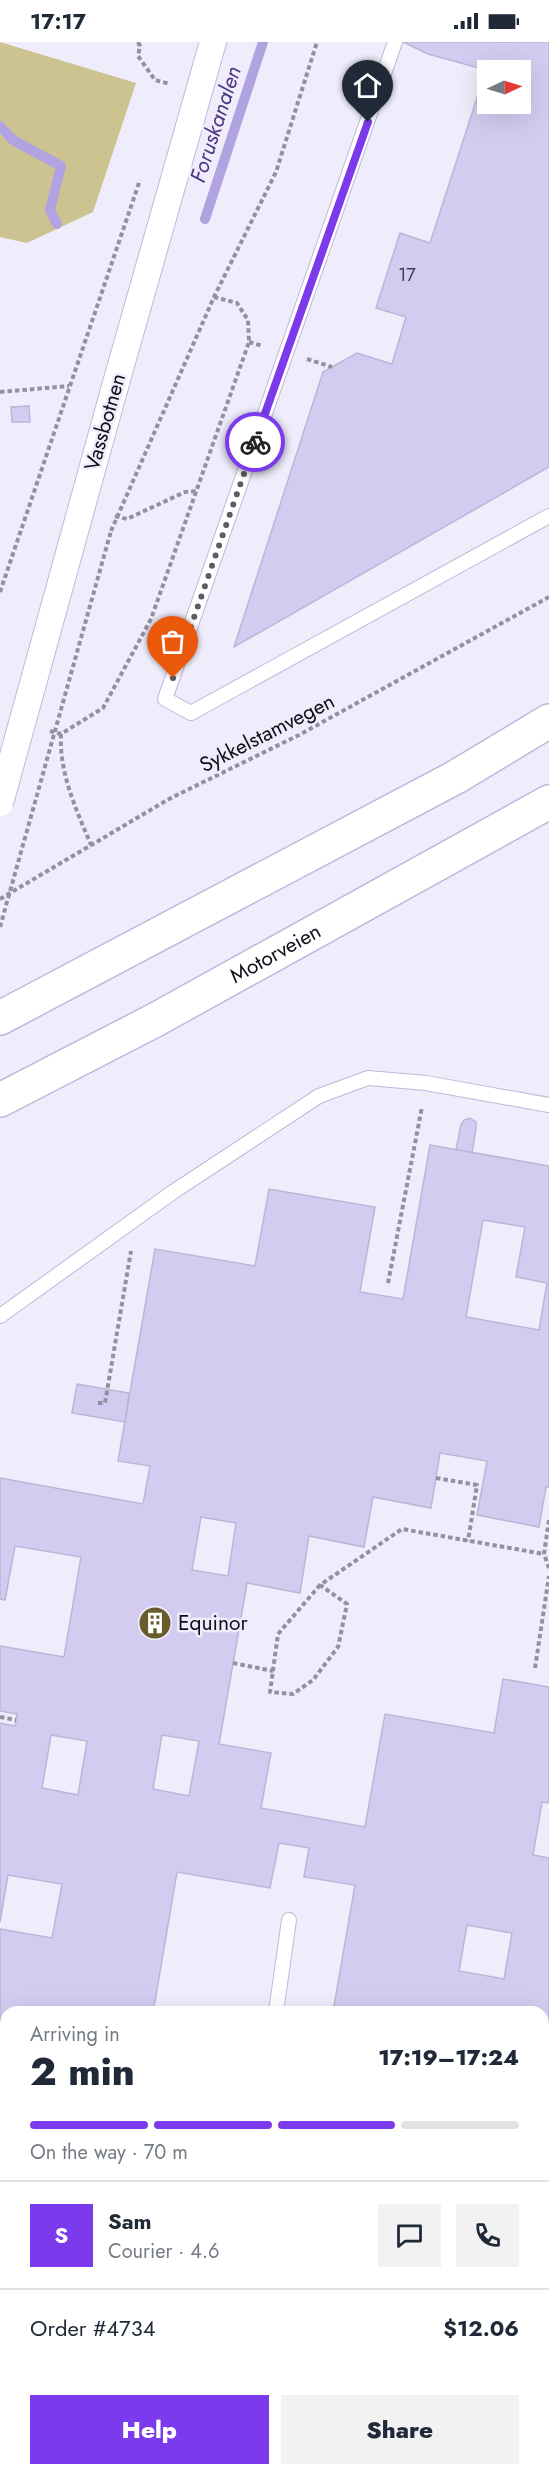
<!DOCTYPE html>
<html lang="en">
<head>
<meta charset="utf-8">
<style>
	body { margin:0; font-family:Jost,sans-serif; background:#f2f2f3; color:#1f2937; height:100vh; display:flex; flex-direction:column; font-size:22px; white-space:nowrap }
	* { box-sizing:border-box; margin:0 }
	p { font-size:20px; color:#747a83 }
	.icon { flex:none; width:33px; height:33px; fill:none; stroke:currentColor; stroke-width:2; stroke-linecap:round; stroke-linejoin:round }
	.map { position:relative; flex:1; overflow:hidden }
	.side { position:absolute; left:0px; top:1964px; width:549px; height:470px; display:flex; flex-direction:column; background:#fff; border-radius:18px 18px 0 0; box-shadow:0 6px 24px #0002 }
	.side>* { flex:none }
	.needle { width:39px; rotate:86deg }
	.fabs { position:absolute; left:477px; top:18px; display:grid; gap:12px }
	.fabs a { display:grid; place-items:center; width:54px; height:54px; border-radius:0px; background:#fff; box-shadow:0 6px 24px #0002; font-size:30px }
	.pin { position:absolute; display:grid; place-items:center; width:51px; height:51px; color:#fff; margin:-62px -26px; border-radius:50% 50% 50% 0; rotate:-45deg; box-shadow:0 0 6px #0007 }
	.pin .icon { rotate:45deg }
	.courier { position:absolute; display:grid; place-items:center; width:60px; height:60px; margin:-30px; border:4px solid #7c3aed; border-radius:50%; background:#fff; color:#222; box-shadow:0 2px 8px #0007 }
	.summary em { font-style:normal; font-weight:800 }
	.summary div { display:flex; flex-direction:column-reverse }
	.summary { display:flex; align-items:center; justify-content:space-between; height:102px; padding:0 30px }
	h1 { font-size:39px; font-weight:800; line-height:45px }
	.bar { display:grid; grid-template-columns:repeat(4,1fr); gap:9px 6px; align-content:center; height:72px; padding:0 30px }
	.bar i { height:8px; border-radius:4px; background:#e0e1e3 }
	.bar .on { background:#7c3aed }
	.bar p { grid-column:span 4 }
	.line { display:flex; align-items:center; gap:15px; padding:0 30px; border-top:2px solid #e0e1e3 }
	.line div { flex:1 }
	.round { display:grid; place-items:center; flex:none; width:63px; height:63px; border-radius:0px; background:#f2f2f3 }
	.button { display:flex; gap:12px; margin-top:auto; padding:12px 30px }
	.button a { flex:1; height:69px; border-radius:0px; background:#7c3aed; color:#fff; font-size:24px; font-weight:800; line-height:69px; text-align:center }
	.button a+a { background:#f2f2f3; color:#1f2937 }
	.status { display:flex; justify-content:space-between; align-items:center; height:42px; padding:0 30px; background:#fff; direction:ltr }
	.status svg { height:16px; fill:currentColor }
	.map>svg:first-child { display:block }
</style>
</head>
<body>
<div class="status"><b>17:17</b><svg viewBox="0 0 49 12"><path d="M0 12V9h3v3zM5 12V6h3v6zM10 12V3h3v9zM15 12V0h3v12zM26 1h20v11H26zM47 4h2v5h-2z"/></svg></div>
<div class="map">
<svg width="549" height="2432" viewBox="0 0 549 2432">
	<rect width="100%" height="100%" fill="#efecfb"/>
	<path fill="#cdc391" d="M0,0L136,41L93,170L27,201L0,195Z"/>
	<g fill="none" stroke-linecap="round" stroke-linejoin="round">
		<g stroke="#b1a3e2" stroke-width="10">
			<path d="M0,84L13,98L61,124L50,168L57,182"/>
			<path d="M205,177L263,0"/>
		</g>
	</g>
	<g fill="#d3ccf0" stroke="#bcb5d8" stroke-width="1.5" fill-rule="evenodd">
		<path d="M403,0H549V425L234,605L323,330L357,311L392,322L406,275L376,266L400,191L430,201L486,28L428,12ZM488,28H520V62H488Z"/>
		<path d="M29,364L30,380H12L11,365Z"/>
		<path d="M470,1076L476,1080V1086L472,1111L456,1108L461,1083L464,1078Z"/>
		<path d="M430,1103L549,1124V1445H546L539,1485L477,1473L487,1419L440,1411L431,1466L373,1455L364,1505L309,1494L300,1551L247,1541L219,1702L271,1711L261,1766L365,1785L385,1672L494,1691L503,1637L549,1645V1761L542,1760L533,1813L549,1816V2063L543,2061V1970H333L355,1843L304,1835L309,1806L279,1801L270,1846L177,1830L154,1965L180,1970H6V2004L0,2003V1887L52,1896L62,1842L8,1833L0,1880V1681L15,1684L17,1672L0,1669V1604L64,1615L81,1515L15,1504L5,1558L0,1557V1436L143,1462L150,1424L118,1419L155,1207L255,1224L269,1147L375,1165L360,1250L403,1257ZM483,1178L525,1185L516,1235L547,1241L539,1288L466,1275ZM201,1475L236,1481L228,1534L192,1528ZM51,1693L87,1699L78,1753L42,1746ZM162,1693L199,1699L189,1754L153,1747ZM467,1883L512,1891L504,1937L459,1929Z"/>
		<path d="M77,1342L129,1351L125,1380L72,1371Z"/>
		<path d="M543,2067L549,2069V2088L544,2092L543,2097Z"/>
		<path d="M543,2112L549,2113V2267H543Z"/>
		<path d="M543,2302L549,2303V2319L543,2318Z"/>
	</g>
	<g fill="none" stroke-linecap="round" stroke-linejoin="round">
		<g stroke="#bfb8db" stroke-width="16">
			<g id="service">
				<path d="M395,0L165,657L191,671L549,474"/>
				<path d="M0,1274L173,1150L319,1054L368,1036L426,1041L549,1063"/>
				<path d="M276,1970L289,1878"/>
				<path d="M0,2090L6,2091"/>
			</g>
		</g>
		<g stroke="#bfb8db" stroke-width="28">
			<g id="minor">
				<path d="M116,341L213,0"/>
				<path d="M0,2370L6,2371"/>
				<path d="M301,2427L331,2432"/>
			</g>
		</g>
		<g stroke="#bfb8db" stroke-width="36">
			<g id="motorway">
				<path d="M0,976L456,735L549,679"/>
				<path id="s1" d="M0,1058L157,977L549,760"/>
			</g>
		</g>
		<g stroke="#94919f" stroke-width="4" stroke-dasharray="4.5 3" stroke-linecap="butt">
			<path d="M138,0L140,4L138,14L155,38L170,42"/>
			<path d="M249,300L263,304"/>
			<path d="M307,317L332,325"/>
			<path d="M0,350L69,344"/>
			<path d="M115,474L127,477L185,450L198,449"/>
			<path d="M111,489L214,255L276,130L317,0"/>
			<path d="M0,550L140,138"/>
			<path d="M50,689L61,692L103,666L151,577L249,300L248,278L237,261L214,255"/>
			<path d="M61,692C59,731 76,767 91,803"/>
			<path d="M0,857L169,757L299,693L549,555"/>
			<path d="M388,1241L422,1065"/>
			<path d="M98,1361H105L131,1209"/>
			<path d="M436,1436L477,1443L468,1499"/>
			<path d="M549,1478L544,1512L549,1526"/>
			<path d="M320,1543L278,1592L270,1650L293,1652L313,1638L338,1605L347,1562L320,1543L402,1487L544,1512"/>
			<path d="M233,1621L273,1629"/>
			<path d="M535,1626L549,1534"/>
			<path d="M0,1675L16,1678"/>
			<path d="M0,2194H6"/>
			<path d="M0,2284L6,2283"/>
			<path d="M543,2355L549,2356"/>
			<path d="M543,2409L549,2377"/>
			<path d="M407,2427L435,2432"/>
			<path d="M181,2432L182,2427"/>
			<path d="M539,2432L540,2427"/>
		</g>
		<use href="#service" stroke="#fff" stroke-width="14"/>
		<use href="#minor" stroke="#fff" stroke-width="26"/>
		<use href="#motorway" stroke="#fff" stroke-width="33"/>
		<g stroke="#bfb8db" stroke-width="28" stroke-linecap="butt">
			<path id="minor-bridge" d="M0,761L116,341"/>
		</g>
		<path stroke="#94919f" stroke-width="4" stroke-dasharray="4.5 3" stroke-linecap="butt" d="M0,885L111,489"/>
		<use href="#minor-bridge" stroke="#fff" stroke-width="26"/>
	</g>
	<g fill="none" stroke-linecap="round" stroke-linejoin="round">
		<path stroke="#5e5b68" stroke-width="6" stroke-dasharray="0 10.8" d="M173,636L255,400"/>
		<path stroke="#7c3aed" stroke-width="8" d="M255,400L368,80"/>
	</g>
	<defs>
		<g id="building-disc" transform="scale(1.725)"><circle r="9.5" fill="#685d2a" stroke="#efecfb"/><path d="M-4-6H4V6H1V3H-1V6H-4ZM-2.5-4.3h1.7v1.8h-1.7ZM.8-4.3h1.7v1.8H.8ZM-2.5-1h1.7V.8h-1.7ZM.8-1h1.7V.8H.8Z" fill="#fff"/></g>
	</defs>
	<g fill-rule="evenodd">
		<use href="#building-disc" x="155" y="1581"/>
	</g>
	<g text-anchor="middle" dominant-baseline="central" stroke-width="5" stroke-linejoin="round" paint-order="stroke">
		<g font-size="18" fill="#413d4f">
			<text x="407" y="233">17</text>
		</g>
		<g font-size="21" fill="#100d19" stroke="#efecfb">
			<text transform="translate(105 380) rotate(-74)">Vassbotnen</text>
			<text transform="translate(267 691) rotate(-27)">Sykkelstamvegen</text>
			<text stroke="none"><textPath href="#s1" startOffset="312">Motorveien</textPath></text>
		</g>
		<g font-size="21" fill="#100d19" stroke="#efecfb" text-anchor="start">
			<text x="178" y="1581">Equinor</text>
		</g>
		<g font-size="22" font-style="italic" fill="#4d3681" stroke="#efecfb">
			<text transform="translate(215 82) rotate(-72)">Foruskanalen</text>
		</g>
	</g>
</svg>
<div class="fabs">
<a><svg class="needle" viewBox="-14 -14 28 28"><path d="M0-13l5 13h-10z" fill="#e53935"/><path d="M0 13l5-13h-10z" fill="#747a83"/></svg></a>
</div>
<div class="pin" style="left:173px;top:636px;background:#ea580c"><svg class="icon" aria-label="bag" viewBox="0 0 24 24"><path d="M5 8h14l-1 12H6zM9 8a3 3 0 0 1 6 0"/></svg></div>
<div class="pin" style="left:368px;top:80px;background:#1f2937"><svg class="icon" aria-label="home" viewBox="0 0 24 24"><path d="M3 11l9-7 9 7M6 9v11h12V9"/></svg></div>
<div class="courier" style="left:255px;top:400px"><svg class="icon" aria-label="bike" viewBox="0 0 24 24"><circle cx="6" cy="16" r="4"/><circle cx="18" cy="16" r="4"/><path d="M6 16l4-8h5l3 8M10 8l3 8H6M13 5h3"/></svg></div>
<section class="side">
<div class="summary"><div><h1>2 min</h1><p>Arriving in</p></div><em>17:19–17:24</em></div>
<div class="bar"><i class="on"></i><i class="on"></i><i class="on"></i><i></i><p>On the way · 70 m</p></div>
<div class="line" style="height:108px"><b class="round" style="background:#7c3aed;color:#fff">S</b><div><b>Sam</b><p>Courier · 4.6</p></div><a class="round"><svg class="icon" aria-label="chat" viewBox="0 0 24 24"><path d="M4 5h16v11H9l-5 4z"/></svg></a><a class="round"><svg class="icon" aria-label="phone" viewBox="0 0 24 24"><path d="M5 4h4l2 5-3 2q2 4 5 5l2-3 5 2v4C11 20 4 13 5 4z"/></svg></a></div>
<div class="line" style="height:78px"><div>Order #4734</div><b>$12.06</b></div>
<div class="button"><a>Help</a><a>Share</a></div>
</section>
</div>
</body>
</html>
